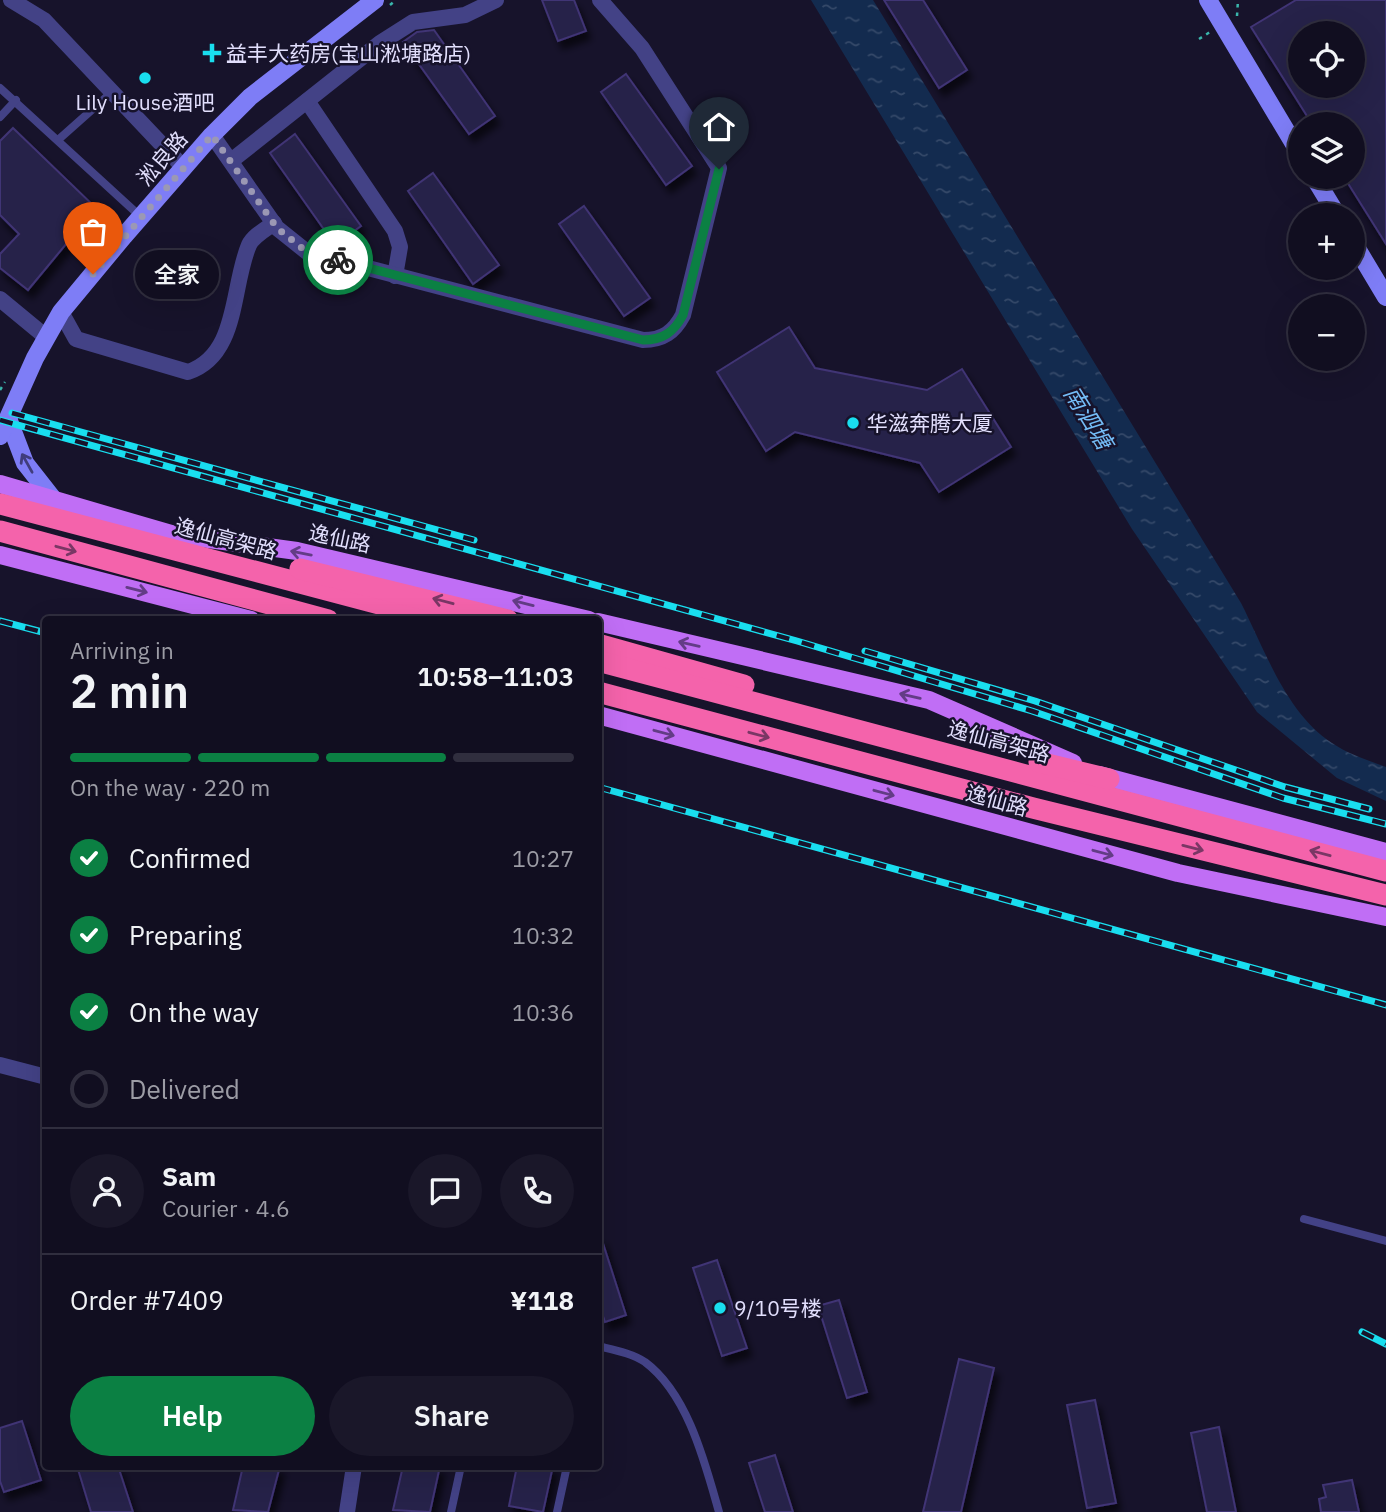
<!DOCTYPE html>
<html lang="en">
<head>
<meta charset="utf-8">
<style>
	body { margin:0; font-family:"IBM Plex Sans","Noto Sans SC",sans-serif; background:#1a1729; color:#f1f3f6; height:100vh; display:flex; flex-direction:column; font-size:26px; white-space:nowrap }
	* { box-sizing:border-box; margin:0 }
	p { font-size:23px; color:#9c9ca5 }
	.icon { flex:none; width:38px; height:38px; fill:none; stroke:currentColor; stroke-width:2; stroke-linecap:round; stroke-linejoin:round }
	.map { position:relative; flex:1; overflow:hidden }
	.panel { position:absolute; left:42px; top:616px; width:560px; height:854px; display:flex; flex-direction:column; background:#110e20; border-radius:7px; box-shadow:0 7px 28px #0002,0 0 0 2px #302e3e }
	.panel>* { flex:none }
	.controls { position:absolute; left:1288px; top:21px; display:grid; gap:14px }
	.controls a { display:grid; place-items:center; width:77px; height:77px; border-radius:50%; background:#110e20; box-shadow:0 7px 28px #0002,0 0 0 2px #302e3e; font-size:35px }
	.pin { position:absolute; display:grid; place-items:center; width:60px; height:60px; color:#fff; margin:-72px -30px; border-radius:50% 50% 50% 0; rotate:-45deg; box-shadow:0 0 7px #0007 }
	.pin .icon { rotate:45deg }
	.courier { position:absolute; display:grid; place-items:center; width:70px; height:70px; margin:-35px; border:5px solid #0b8043; border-radius:50%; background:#fff; color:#222; box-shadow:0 2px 9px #0007 }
	.bubble { position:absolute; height:49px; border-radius:24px; background:#110e20; box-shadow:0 7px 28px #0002,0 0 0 2px #302e3e; font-size:23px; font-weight:600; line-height:49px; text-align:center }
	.overview em { font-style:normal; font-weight:600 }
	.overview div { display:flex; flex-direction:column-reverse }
	.overview { display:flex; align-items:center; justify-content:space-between; height:119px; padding:0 28px }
	h1 { font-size:46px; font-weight:600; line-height:52px }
	.bar { display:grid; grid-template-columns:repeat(4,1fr); gap:10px 7px; align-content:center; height:84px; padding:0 28px }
	.bar i { height:9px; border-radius:5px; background:#302e3e }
	.bar .on { background:#0b8043 }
	.bar p { grid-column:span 4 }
	.line { display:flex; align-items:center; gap:18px; padding:0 28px; border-top:2px solid #302e3e }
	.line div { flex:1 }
	.round { display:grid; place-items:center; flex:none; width:74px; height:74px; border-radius:37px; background:#1a1729 }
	ol { padding:0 28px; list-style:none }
	li { display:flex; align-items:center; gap:21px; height:77px }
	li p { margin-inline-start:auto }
	li .icon { padding:7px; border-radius:50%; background:#0b8043; color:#fff; stroke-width:4 }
	li:last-child { color:#9c9ca5 }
	li i { width:38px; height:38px; border:4px solid #302e3e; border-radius:50% }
	.button { display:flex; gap:14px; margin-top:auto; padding:14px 28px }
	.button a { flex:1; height:80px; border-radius:42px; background:#0b8043; color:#fff; font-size:28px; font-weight:600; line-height:80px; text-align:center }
	.button a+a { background:#1a1729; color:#f1f3f6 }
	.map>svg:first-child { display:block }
</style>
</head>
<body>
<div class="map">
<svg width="1386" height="1512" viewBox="0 0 1386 1512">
	<defs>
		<pattern id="water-ripples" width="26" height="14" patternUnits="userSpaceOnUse" patternTransform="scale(1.75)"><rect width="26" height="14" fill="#132b4f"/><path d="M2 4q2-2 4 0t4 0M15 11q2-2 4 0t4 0" fill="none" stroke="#354969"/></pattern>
		<filter id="shadow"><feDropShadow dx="4.5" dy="8" stdDeviation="3.5" flood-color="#0009"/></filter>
	</defs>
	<rect width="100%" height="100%" fill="#17132b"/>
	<path fill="url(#water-ripples)" d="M811,0H873L1241,603C1265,650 1286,713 1332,743C1348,754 1367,760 1386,767V801L1337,778L1257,712L1132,529Z"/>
	<g fill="#28214a" stroke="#403475" stroke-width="2" fill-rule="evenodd" filter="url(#shadow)">
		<path d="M542,0H574L586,31L558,41Z"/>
		<path d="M884,0H923L967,70L939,88Z"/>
		<path d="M1296,0H1386V244L1344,177H1353V124H1312L1251,27ZM1300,33H1353V86H1300Z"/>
		<path d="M434,30L495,116L469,134L403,42L417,32Z"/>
		<path d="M626,74L692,166L666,185L601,92Z"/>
		<path d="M13,128L96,208L28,290L0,268V254L19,234L0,215V141Z"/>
		<path d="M295,134L361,226L335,245L270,153Z"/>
		<path d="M433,173L499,265L473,284L408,191Z"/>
		<path d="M584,206L650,298L624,316L559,224Z"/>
		<path d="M789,327L815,368L927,390L962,369L1011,447L939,492L920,463L795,432L766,451L717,372Z"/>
		<path d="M601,1237L626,1315L605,1322L598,1301V1238Z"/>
		<path d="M717,1260L747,1348L722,1356L693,1268Z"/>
		<path d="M839,1300L867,1392L847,1398L818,1306Z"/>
		<path d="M959,1359L994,1368L961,1512H923Z"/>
		<path d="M1095,1400L1116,1503L1087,1508L1067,1405Z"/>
		<path d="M22,1421L41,1480L4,1492L0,1481V1428Z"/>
		<path d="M1219,1427L1236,1512H1207L1191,1433Z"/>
		<path d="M775,1455L793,1512H765L749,1463Z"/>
		<path d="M77,1466H118L133,1512H91Z"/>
		<path d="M243,1466H280L268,1512L233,1510Z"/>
		<path d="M403,1466H440L430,1512L393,1510Z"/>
		<path d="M517,1466H553L543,1512L509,1506Z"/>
		<path d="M1352,1480L1359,1512H1321L1319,1499L1326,1497L1323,1485Z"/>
	</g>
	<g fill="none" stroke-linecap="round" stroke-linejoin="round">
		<g stroke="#3ab6ac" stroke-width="2.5" stroke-dasharray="3.5 5" stroke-linecap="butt">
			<path d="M390,5L396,0"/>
			<path d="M1237,16L1238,0"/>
			<path d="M1199,39L1210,32"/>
			<path d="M0,390L5,382"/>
		</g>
		<g stroke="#434286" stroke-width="8">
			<path d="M0,88L141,217"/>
			<path d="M0,117L16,100"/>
			<path d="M58,140L112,92"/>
			<path d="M1304,1219L1386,1241"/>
			<path d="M598,1346C614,1350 631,1353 645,1362C688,1394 705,1463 719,1512"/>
			<path d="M451,1512L461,1466"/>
			<path d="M557,1512L567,1466"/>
		</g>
		<g stroke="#434286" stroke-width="16">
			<path d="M11,0L44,20L184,168"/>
			<path d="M307,101L395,231L400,247L395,276"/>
			<path d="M212,135L277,228L307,252L643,340C663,340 674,332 683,315L719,168L642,48L600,0"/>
			<path d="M231,161L380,43L413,22L465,15L496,0"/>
			<path d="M0,299L46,337"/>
			<path d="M61,312L76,339L188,372C239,355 231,287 249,245C253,236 266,229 274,223"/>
			<path d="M0,1065L46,1077"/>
			<path d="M347,1512L354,1466"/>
		</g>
		<g stroke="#7e7df6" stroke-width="18">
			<path d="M1208,0L1300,154"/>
			<path d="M1314,177L1337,215"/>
			<path d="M1353,242L1386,297"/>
			<path d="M9,421L25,463L54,500"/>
			<path d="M0,436L35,358L61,312L124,236L212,135L250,97L375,0"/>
		</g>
		<g stroke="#c06ef5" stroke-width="18">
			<path d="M0,484L171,534L297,551L589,620"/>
			<path d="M0,555L251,620"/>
			<path d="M598,622L929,700L1073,763"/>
			<path d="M598,715L1178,873L1386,917"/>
			<path d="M1099,775L1386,852"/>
		</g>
		<g stroke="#f463ab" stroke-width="21">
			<path d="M0,504L440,620"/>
			<path d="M0,531L328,620"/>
			<path d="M300,569L508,620"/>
			<path d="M598,644L744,685"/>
			<path d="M598,661L1386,871"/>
			<path d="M598,692L1033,808L1386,895"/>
			<path d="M1039,762L1109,779"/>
		</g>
		<g stroke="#19deef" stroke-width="7">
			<g id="rail">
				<path d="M12,413L474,540"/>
				<path d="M0,420L797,641L1032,711L1283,798L1386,824"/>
				<path d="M0,621L46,633"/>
				<path d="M865,651L1035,701L1285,787L1369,809"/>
				<path d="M598,787L1386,1005"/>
				<path d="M1362,1332L1386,1344"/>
			</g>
		</g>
		<use href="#rail" stroke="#17132b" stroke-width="4.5" stroke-dasharray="13" stroke-linecap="butt"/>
	</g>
	<defs><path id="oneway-shaft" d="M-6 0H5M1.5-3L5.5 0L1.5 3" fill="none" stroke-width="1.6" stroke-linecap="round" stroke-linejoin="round" transform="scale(1.75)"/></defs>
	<use stroke="#403d7c" href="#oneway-shaft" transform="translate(27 463) rotate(-119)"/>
	<g stroke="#7a3765">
		<use href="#oneway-shaft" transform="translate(66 549) rotate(15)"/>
		<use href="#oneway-shaft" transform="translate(443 601) rotate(-165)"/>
		<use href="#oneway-shaft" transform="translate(759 735) rotate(15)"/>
		<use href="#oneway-shaft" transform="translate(1193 848) rotate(14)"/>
		<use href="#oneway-shaft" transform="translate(1320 853) rotate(-165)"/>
	</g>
	<g stroke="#633c86">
		<use href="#oneway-shaft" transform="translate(301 553) rotate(-169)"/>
		<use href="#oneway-shaft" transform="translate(137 590) rotate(14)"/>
		<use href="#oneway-shaft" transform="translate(523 603) rotate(-166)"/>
		<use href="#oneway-shaft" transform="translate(689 644) rotate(-167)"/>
		<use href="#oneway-shaft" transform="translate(910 696) rotate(-167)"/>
		<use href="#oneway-shaft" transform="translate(664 733) rotate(15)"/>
		<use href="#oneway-shaft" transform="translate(884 793) rotate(15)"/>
		<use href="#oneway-shaft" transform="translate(1103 853) rotate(15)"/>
	</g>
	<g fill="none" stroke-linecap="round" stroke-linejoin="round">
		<path stroke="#9b98b4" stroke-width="7" stroke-dasharray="0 12.6" d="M93,274L212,135L277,228L307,252L338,260"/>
		<path stroke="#0b8043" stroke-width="9" d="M338,260L643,340C663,340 674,332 683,315L719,169"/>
	</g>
	<g fill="#19deef" stroke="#17132b" stroke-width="2.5">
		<path d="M208.5 42.5h7v7h7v7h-7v7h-7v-7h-7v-7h7z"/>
		<circle cx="145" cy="78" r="7"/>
		<circle cx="853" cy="423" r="7"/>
		<circle cx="720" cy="1308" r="7"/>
	</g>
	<g text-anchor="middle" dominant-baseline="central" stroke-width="5" stroke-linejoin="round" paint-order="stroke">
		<g font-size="21" fill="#e2dffd" stroke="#17132b" text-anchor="start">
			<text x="226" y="53">益丰大药房(宝山淞塘路店)</text>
			<text x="145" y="102" text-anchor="middle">Lily House酒吧</text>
			<text x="867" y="423">华滋奔腾大厦</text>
			<text x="734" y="1308">9/10号楼</text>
		</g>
		<g font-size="21" fill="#e2dffd" stroke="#17132b">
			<text transform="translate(162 158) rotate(-49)">淞良路</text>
			<text transform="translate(226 538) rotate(15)">逸仙高架路</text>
			<text transform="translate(340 538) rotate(12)">逸仙路</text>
			<text transform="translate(999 741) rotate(15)">逸仙高架路</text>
			<text transform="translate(997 800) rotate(15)">逸仙路</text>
		</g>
		<g font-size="23" font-style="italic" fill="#74bcf6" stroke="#17132b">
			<text transform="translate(1089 417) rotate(58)">南泗塘</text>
		</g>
	</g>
</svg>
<div class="controls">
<a><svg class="icon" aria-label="locate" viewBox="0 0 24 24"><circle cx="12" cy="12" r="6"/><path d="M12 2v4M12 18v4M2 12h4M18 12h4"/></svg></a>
<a><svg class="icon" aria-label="layers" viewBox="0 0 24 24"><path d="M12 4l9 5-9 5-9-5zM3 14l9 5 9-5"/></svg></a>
<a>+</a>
<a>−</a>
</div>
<div class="pin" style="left:93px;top:274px;background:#ea580c"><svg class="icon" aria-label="bag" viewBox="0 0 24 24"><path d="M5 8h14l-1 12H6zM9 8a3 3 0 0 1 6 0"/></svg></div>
<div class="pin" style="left:719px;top:169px;background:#1f2937"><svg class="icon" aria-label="home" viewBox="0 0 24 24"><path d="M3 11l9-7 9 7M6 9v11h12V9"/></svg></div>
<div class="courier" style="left:338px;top:260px"><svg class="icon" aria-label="bike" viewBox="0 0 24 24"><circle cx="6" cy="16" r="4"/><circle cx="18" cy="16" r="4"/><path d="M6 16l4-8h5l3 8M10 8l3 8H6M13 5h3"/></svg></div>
<div class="bubble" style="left:135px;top:250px;width:84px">全家</div>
<section class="panel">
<div class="overview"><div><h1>2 min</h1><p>Arriving in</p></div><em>10:58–11:03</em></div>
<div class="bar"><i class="on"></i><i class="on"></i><i class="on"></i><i></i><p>On the way · 220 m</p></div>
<ol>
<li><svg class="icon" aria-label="check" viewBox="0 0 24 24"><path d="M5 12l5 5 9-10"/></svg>Confirmed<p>10:27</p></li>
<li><svg class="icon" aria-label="check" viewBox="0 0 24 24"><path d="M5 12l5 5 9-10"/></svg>Preparing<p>10:32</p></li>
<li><svg class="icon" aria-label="check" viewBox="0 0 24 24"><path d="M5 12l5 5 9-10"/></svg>On the way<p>10:36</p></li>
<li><i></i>Delivered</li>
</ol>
<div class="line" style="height:126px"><a class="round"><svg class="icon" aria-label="person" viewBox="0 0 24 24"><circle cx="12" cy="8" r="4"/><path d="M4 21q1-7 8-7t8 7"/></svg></a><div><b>Sam</b><p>Courier · 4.6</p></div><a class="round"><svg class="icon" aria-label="chat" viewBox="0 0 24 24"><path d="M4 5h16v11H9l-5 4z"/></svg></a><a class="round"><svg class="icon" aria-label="phone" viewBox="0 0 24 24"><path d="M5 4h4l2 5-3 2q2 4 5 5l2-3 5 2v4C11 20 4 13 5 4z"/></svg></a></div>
<div class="line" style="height:91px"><div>Order #7409</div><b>¥118</b></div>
<div class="button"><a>Help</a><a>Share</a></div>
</section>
</div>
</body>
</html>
